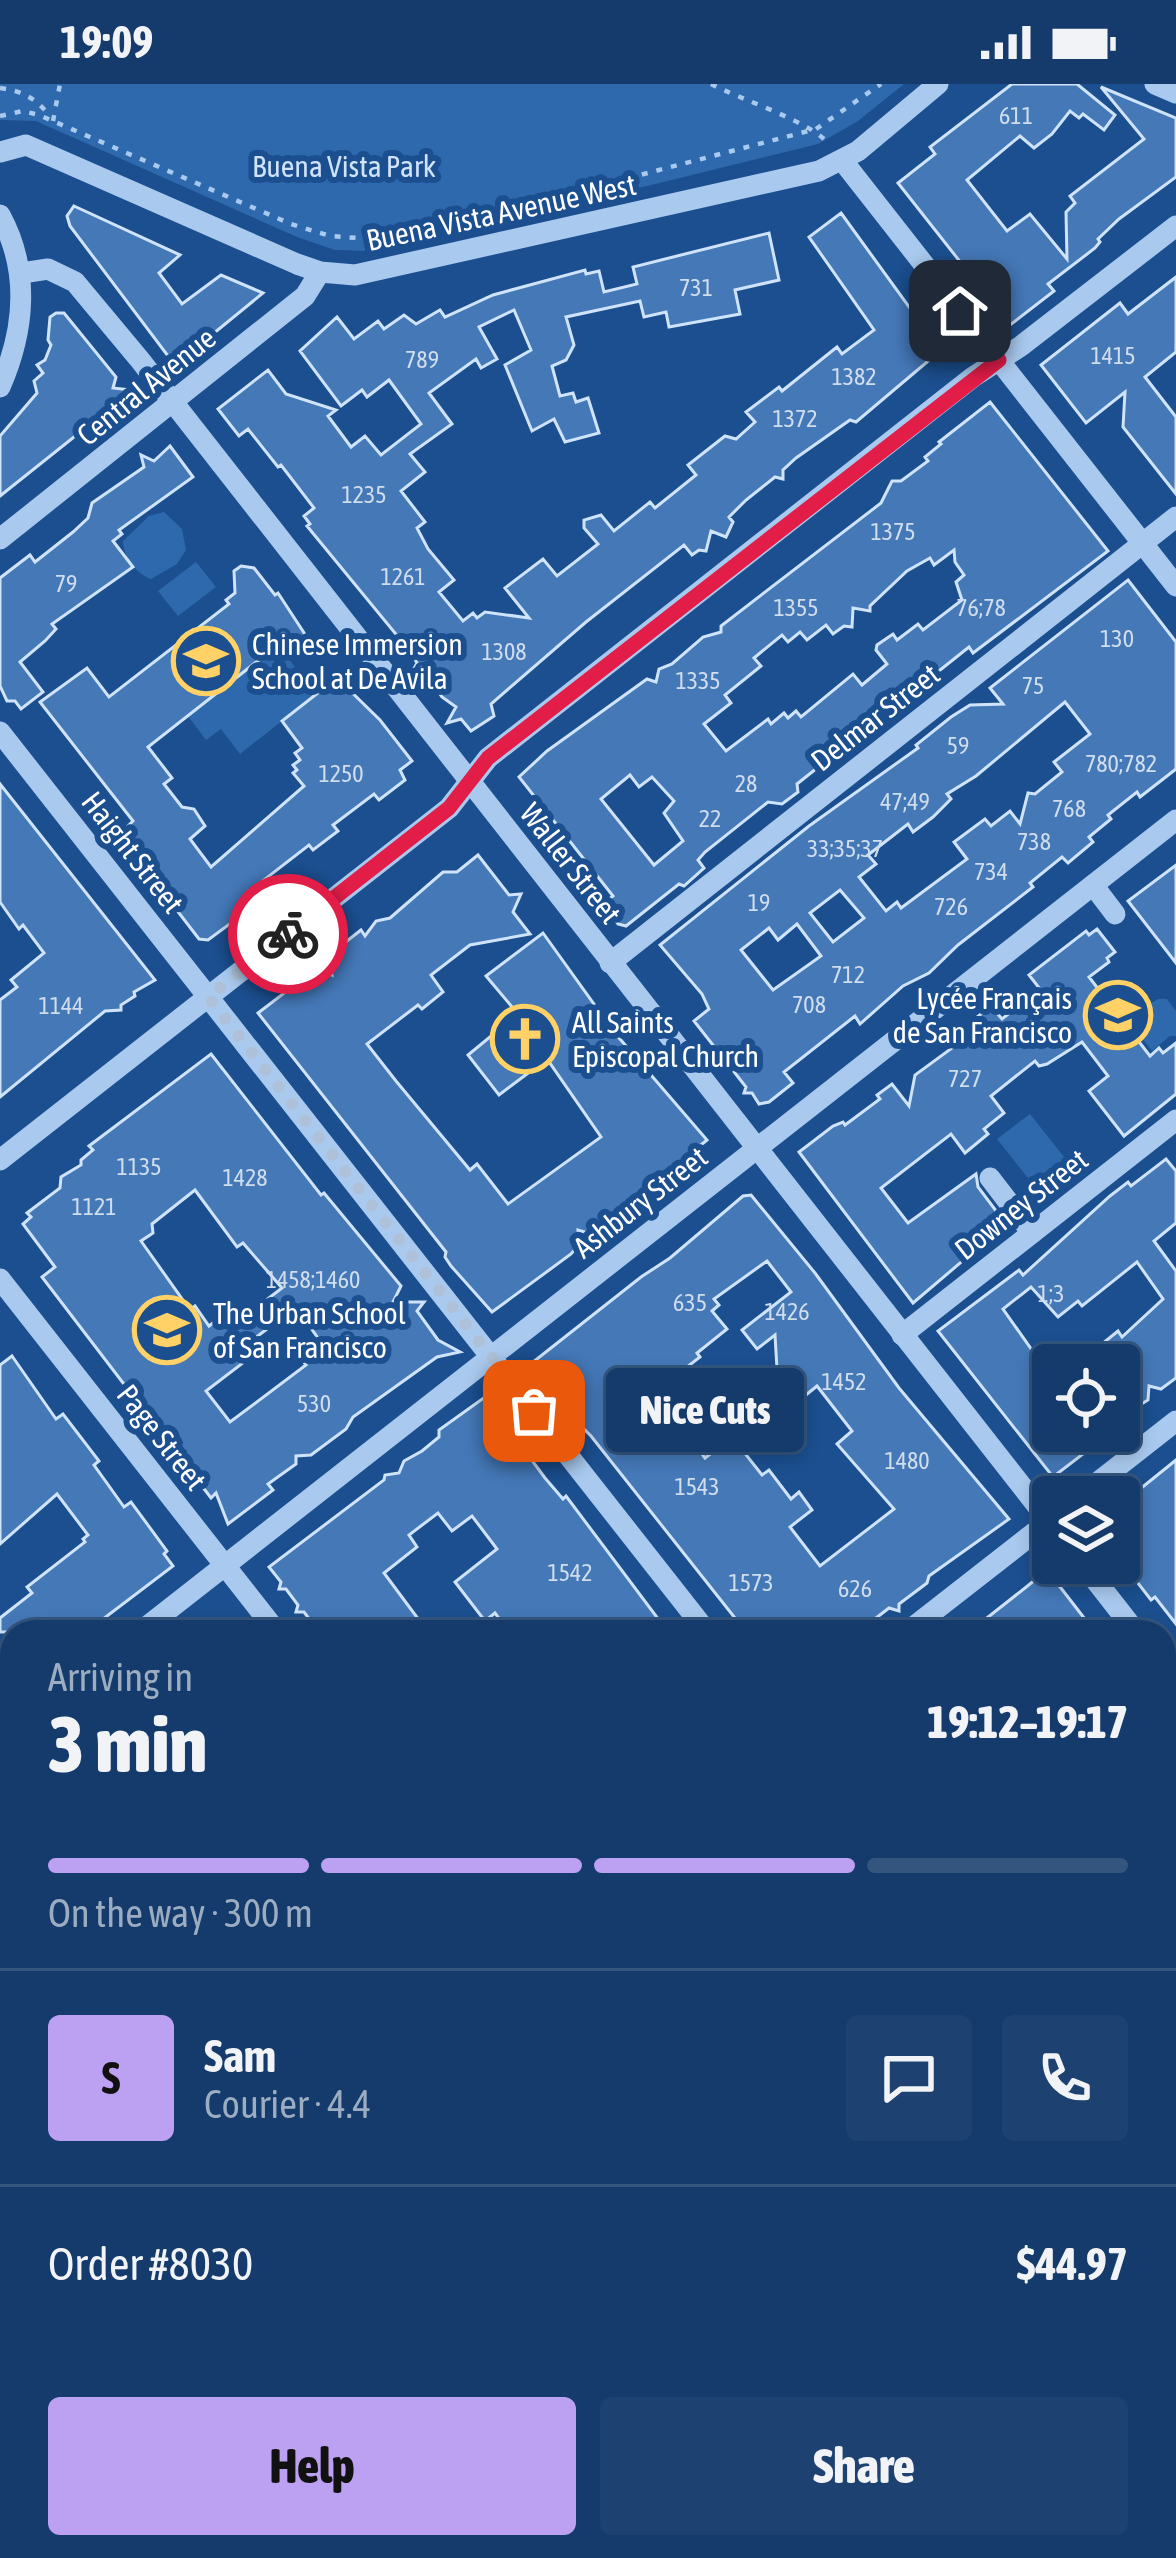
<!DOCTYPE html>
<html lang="en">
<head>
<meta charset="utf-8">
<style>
	body { margin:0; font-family:"Asap Condensed",sans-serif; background:#1d4271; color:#f1f3f6; height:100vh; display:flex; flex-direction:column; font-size:45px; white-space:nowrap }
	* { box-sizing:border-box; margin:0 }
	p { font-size:39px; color:#9dadc1 }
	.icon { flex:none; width:66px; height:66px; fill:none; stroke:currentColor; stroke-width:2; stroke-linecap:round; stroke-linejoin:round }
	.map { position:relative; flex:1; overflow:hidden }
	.sheet { position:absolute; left:0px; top:1536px; width:1176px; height:939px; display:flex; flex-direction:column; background:#143b6b; border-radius:36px 36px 0 0; box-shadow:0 6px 18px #0003,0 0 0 3px #33557e }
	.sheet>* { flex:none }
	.fabs { position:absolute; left:1032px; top:1260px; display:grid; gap:24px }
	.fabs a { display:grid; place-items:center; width:108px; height:108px; border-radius:12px; background:#143b6b; box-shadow:0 6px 18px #0003,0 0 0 3px #33557e; font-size:60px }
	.pin { position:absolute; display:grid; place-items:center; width:102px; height:102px; color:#fff; margin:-51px; border-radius:24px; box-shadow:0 6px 18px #0006 }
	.courier { position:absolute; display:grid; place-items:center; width:120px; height:120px; margin:-60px; border:9px solid #e11d48; border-radius:50%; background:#fff; color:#222; box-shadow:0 3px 15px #0007 }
	.bubble { position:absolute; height:84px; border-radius:12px; background:#143b6b; box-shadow:0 6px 18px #0003,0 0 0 3px #33557e; font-size:39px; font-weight:800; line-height:84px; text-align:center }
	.overview em { font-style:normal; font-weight:800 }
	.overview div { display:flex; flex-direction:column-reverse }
	.overview { display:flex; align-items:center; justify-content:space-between; height:204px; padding:0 48px }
	h1 { font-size:78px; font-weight:800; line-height:90px }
	.bar { display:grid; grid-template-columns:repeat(4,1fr); gap:18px 12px; align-content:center; height:144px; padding:0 48px }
	.bar i { height:15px; border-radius:9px; background:#33557e }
	.bar .current { background:#bca0f2 }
	.bar p { grid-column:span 4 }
	.line { display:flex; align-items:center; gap:30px; padding:0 48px; border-top:3px solid #33557e }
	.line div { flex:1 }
	.round { display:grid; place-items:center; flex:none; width:126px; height:126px; border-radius:12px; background:#1d4271 }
	.primary-button { display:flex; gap:24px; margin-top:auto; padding:24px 48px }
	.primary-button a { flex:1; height:138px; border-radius:12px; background:#bca0f2; color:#111; font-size:48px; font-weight:800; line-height:138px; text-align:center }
	.primary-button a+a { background:#1d4271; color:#f1f3f6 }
	.status { display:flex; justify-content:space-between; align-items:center; height:84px; padding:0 60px; background:#143b6b; direction:ltr }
	.status svg { height:33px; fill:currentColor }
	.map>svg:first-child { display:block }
</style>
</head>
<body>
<div class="status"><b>19:09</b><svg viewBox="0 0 49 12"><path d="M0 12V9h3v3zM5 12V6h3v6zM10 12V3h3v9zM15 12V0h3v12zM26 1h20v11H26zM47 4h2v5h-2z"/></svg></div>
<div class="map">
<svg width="1176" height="2474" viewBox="0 0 1176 2474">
	<rect width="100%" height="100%" fill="#1b4f8f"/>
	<g fill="#2e69ad">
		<path d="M0,0H904L858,37L818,60L407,161L370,167L335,166L297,153L36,37L0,36Z"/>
		<path d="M164,428L182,445L186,466L177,480L151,495C136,490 123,472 123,457L149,432Z"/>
		<path d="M196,478L216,503L178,532L158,507Z"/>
		<path d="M278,561L316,610L240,670L221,645L206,656L188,632Z"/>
		<path d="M1158,915H1167L1176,927V952H1170L1152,967L1136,946L1140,942L1131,931Z"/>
		<path d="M1030,1030L1072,1083L1039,1108L997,1055Z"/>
		<path d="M0,1796L12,1811V2248L0,2232Z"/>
		<path d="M180,2463H523L532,2474H189Z"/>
	</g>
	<g fill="#4478b7" stroke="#cfe3fa" stroke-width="3" fill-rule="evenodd">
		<path d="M1012,0H1077L1115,31L1104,46L1083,30L1079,34L1070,27L1052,50L1034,64L1020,52L967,96L1007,147L1030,130L1067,175L1066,128L1075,119L1070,112L1144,55L1101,3L1176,34V93L1119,135L1098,155L1100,158L1095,164L1048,200L1054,207L1010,241L898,99L935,70L930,63Z"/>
		<path d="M74,122L180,171L159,189L182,220L221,191L263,209L186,272H168L70,142L67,132Z"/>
		<path d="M841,129L912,227L916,223L946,262L856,338L850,336L796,374L783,386V395L775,393L746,416L729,433L733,438L726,453L711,447L706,467L699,466L692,471L684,461L586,538L491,620L494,632L471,647L461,635L447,639L456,623L442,613L424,589L412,588L417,579L409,566L307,442L310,440L304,432L314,424L281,381L278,383L248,345L239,352L218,325L268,286L286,310L336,326L328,332L351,363L365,352L381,371L421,340L389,296L367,313L362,306L341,322L300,267L337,233L354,255L378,237L384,245L404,231L416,240L440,226L445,233L493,211L585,186L586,190L599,187L604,208L637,200L633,183L769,149L779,196L735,206L740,230L669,243L666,228L644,233L640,217L566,233L574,261L566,276L552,282L560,312L573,309L576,318L588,314L599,349L565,358L554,335L532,347L505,281L531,266L514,226L479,243L497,275L481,284L476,275L429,309L452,340L410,370L425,388L401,407L425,438L417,444L428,465L454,496L439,508L463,537L473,529L477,534L485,528L529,534L505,504L543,475L557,492L598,460L584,444V436L601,431L614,447L650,418L655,424L696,391L688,381L725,352L736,355L755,338L746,328L779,303L782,307L837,263L842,270L874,246L809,153Z"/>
		<path d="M1176,193V268L1145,293L1176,333V410L1123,343L1125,308L1086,339L1041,281L1120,219L1128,230Z"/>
		<path d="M56,229H64L116,293L113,304L140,307L84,345L0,412V352L37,309L34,297L43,289L37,281L45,276L51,261L48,256L50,233Z"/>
		<path d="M990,318L1108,467L973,569L969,563L797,700L798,708L782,720L768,718L705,768L698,776L704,784L684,802L679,800L626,842L618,840L604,819L613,812L519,693L547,667L647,595L656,598L659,585L672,580L703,553L721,548V542L881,419L892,397H901L928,377L925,373L941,360L939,358ZM954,466L955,478L964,491L956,498L962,516L923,546L918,540L897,556L893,550L877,561L876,566L887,580L862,601L853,590L801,633L796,627L788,634L784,629L771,640L768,635L726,667L704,640L731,619L725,611L761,582L754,574L782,551L788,558L800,548L807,556L826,541L833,550L844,542L852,543L853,524L870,527V522L907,487L930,474L934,481ZM630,691L639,703L652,693L674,717L664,729L683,757L654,781L601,715Z"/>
		<path d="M170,362L193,393L119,446L122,450L113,457L133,483L52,540L56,545L45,557L20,578L43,608L21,625L15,617H7L0,602V494L30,471L35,478L73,448L88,434L92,419L144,383L141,371L154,377Z"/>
		<path d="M241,482L254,484L275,511L278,509L308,555V566L300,571H285L278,561L148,663L172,694L164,700L182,723L194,725L205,742L190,755L211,783L304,702L293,689L297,686L293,681L300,676L295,669L302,664L282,637L337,594L380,636L412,677L400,686L405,696L379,716L374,710L333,741L338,747L313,766L309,761L256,802L262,809L243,824L246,828L208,856L199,855L119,751L133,737L40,618L87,584L109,613L229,520L226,516L235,509L234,487Z"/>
		<path d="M1128,496L1176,558V685L1140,713L1137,708L1108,731L1111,735L1089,753L1093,758L1068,779L1062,773L1030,799L1033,803L958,861L929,889L903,902L860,940L855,932L784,988L793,999L769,1018L759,1020L752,1009H744L746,1003L694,937L709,925L702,910L660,861L809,742L918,664L916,661L951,633L970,621L1003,620L990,604ZM1065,618L1090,650L1054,678L1062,688L1035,710L1028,709L1020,740L1010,727L991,742L985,735L954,758L967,775L901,824L897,818L886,827L859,793L876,780L868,771L908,740L913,748L933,733L951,715L947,710L976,692ZM840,806L864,834L833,858L810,829ZM797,840L821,872L773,906L741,866L769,844L778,856Z"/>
		<path d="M0,700L155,896L134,908L135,912L121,921V926L105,927L0,1013V916L17,903L11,896L44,869L23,841L19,845L0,818Z"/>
		<path d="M478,771L509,811L521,810L513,828L530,850L470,861L431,891L443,908L422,925L418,921L367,960L396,997L470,1086L477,1080L508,1120L601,1053L547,975L499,1011L468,971L518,930L486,892L543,849L614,948L707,1056L610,1135L598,1152L578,1146L579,1161L571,1170L492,1228L451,1182L445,1173L446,1168L258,929L317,884L332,891L330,872L338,864L361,846L365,852L376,837L390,834L443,788H457Z"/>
		<path d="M1176,781V879L1128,817Z"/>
		<path d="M1097,845L1115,868L1107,874L1109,878L1089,893L1150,972L1159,964L1163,969L1176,959V1010L1124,1052L1089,1007L1108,992L1082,958L1047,980L1039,982L1035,977L991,1012L1004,1029L984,1045L988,1050L965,1069L951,1050L881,1104L908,1139L976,1090L978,1103L1006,1140L913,1219L799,1068L833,1042L843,1038L845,1041L880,1015L877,1011L892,1000L909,1022L915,991L978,945L972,937L991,922L1002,935L1040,905L1029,891L1086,847L1089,851Z"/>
		<path d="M211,970L321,1111L324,1109L401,1202L393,1218H424L417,1227L438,1256L460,1268L437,1273L353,1333L346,1345L311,1371L296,1372V1380L268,1400L273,1406L228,1440L216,1409L211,1414L42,1193L55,1183L23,1140L31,1133L27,1129L60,1104L61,1093L81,1081V1076L93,1066L89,1062ZM195,1106L237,1163L243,1159L282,1204L235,1240L227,1228L209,1242L195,1222L190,1226L141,1157L153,1149L152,1140ZM296,1223L320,1257L300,1273L306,1281L230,1338L206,1307L257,1268L250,1258Z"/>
		<path d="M1166,1075L1176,1087V1139L1154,1157L1176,1187V1294L1161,1305L1149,1302L1148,1316L1119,1334V1281H1053V1347H1113L1053,1393L938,1247L1019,1186L1023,1191L1110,1112L1128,1098L1131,1102ZM1137,1178L1163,1215L1122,1253L1118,1247L1086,1273L1077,1261L1046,1286L1003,1225L1031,1203L1058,1233L1078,1217L1082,1222Z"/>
		<path d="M751,1111L815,1189L899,1304L1009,1435L929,1492L927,1499L899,1520V1527L889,1524L858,1548H746L591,1352L559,1320L552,1307H545L547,1291L523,1286L641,1193L670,1174L743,1112ZM767,1177L791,1208L742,1246L757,1265L775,1251L777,1285L792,1294L801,1315L817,1302L852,1347L837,1360L894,1425L820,1482L790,1443L812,1426L799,1408L791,1415L769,1386L762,1391L732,1353L705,1374L667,1322L676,1315L665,1300L700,1273L697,1269L727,1245L712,1227L719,1221L714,1215Z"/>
		<path d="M12,1272L56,1335L63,1330L99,1377L94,1381L124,1423L131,1418L167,1467L164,1470L173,1482L86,1548H0V1534L32,1509L27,1503L85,1458L83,1455L88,1451L57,1410L0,1460V1281Z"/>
		<path d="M485,1313L545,1394L563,1415L566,1412L668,1548H509L495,1529L485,1537L455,1498L497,1465L472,1432L452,1447L438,1429L409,1451L417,1463L384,1489L419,1536L415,1539L422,1548H319L304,1528H296L298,1521L286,1505H279L281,1498L269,1483L384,1396L385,1391L399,1389L404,1377L422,1367L439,1353V1346Z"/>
		<path d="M1176,1376V1540L1155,1513L1151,1516L1124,1481H1119V1422Z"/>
		<path d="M1047,1486L1095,1548H969L1025,1504Z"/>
	</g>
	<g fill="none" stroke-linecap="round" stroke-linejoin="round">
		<g stroke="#a9c9ee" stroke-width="4.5" stroke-dasharray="6 9" stroke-linecap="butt">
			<path d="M711,0C742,16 809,37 828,59"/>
			<path d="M0,4C23,7 35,14 50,32"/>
			<path d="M0,32L23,27L39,31L291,140L330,152L371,155L506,126L816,45L881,0"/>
			<path d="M53,37L60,0"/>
			<path d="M0,1852L12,1860"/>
			<path d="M0,2144L12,2149"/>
			<path d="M0,2224L12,2214"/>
			<path d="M0,2243L12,2258"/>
			<path d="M173,2463L181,2474"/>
			<path d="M248,2463L254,2474"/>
			<path d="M470,2463L480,2474"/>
			<path d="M449,2474L463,2463"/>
		</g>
		<g stroke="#a9c9ee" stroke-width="21">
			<path d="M1155,0L1176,9"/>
			<path d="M0,68L26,61L297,180L320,188L355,191L819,87L858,67L938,0"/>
			<path d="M842,76L1176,502"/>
			<path d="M0,131C30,186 25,246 0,303"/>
			<path d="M22,189L48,185L75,198L140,276L1053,1442"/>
			<path d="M0,455L305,212L320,188"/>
			<path d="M0,648L707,1548"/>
			<path d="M1093,801L1115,830"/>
			<path d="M610,879L1176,433"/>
			<path d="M0,1076L449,724L488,674L973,293L1021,262L1176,142"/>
			<path d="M990,1094L1032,1149"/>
			<path d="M0,1195L277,1548"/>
			<path d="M902,1251L1176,1036"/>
			<path d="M1079,1413L1176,1337"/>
			<path d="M1082,1479L1136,1548"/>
			<path d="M140,1548L1176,736"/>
			<path d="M907,1548L1053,1434"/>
			<path d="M1164,1584L1176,1599"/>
			<path d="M0,1658L12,1649"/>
			<path d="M1164,1737L1176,1728"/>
			<path d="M1164,2129L1176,2144"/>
			<path d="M995,2463L1003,2474"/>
		</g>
		<g stroke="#f0f6ff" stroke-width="30">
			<path d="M0,1749L12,1764"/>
			<path d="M0,2287L12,2303"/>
			<path d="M139,2463L148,2474"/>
			<path d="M562,2463L570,2474"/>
		</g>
	</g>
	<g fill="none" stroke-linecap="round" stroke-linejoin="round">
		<path stroke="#afc1d8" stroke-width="12" stroke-dasharray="0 21.6" d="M288,850L208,913L534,1327"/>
		<path stroke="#e11d48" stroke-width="15" d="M288,850L449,724L488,674L999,276L960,227"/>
	</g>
	<defs>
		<g id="school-ring" transform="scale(3.45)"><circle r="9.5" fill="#1b4f8f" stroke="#ffd166" stroke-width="1.5"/><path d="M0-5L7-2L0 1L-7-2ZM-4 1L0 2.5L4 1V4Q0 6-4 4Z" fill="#ffd166"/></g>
		<g id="church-ring" transform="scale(3.45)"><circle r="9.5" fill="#1b4f8f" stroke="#ffd166" stroke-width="1.5"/><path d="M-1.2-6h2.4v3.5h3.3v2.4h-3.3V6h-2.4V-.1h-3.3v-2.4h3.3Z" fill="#ffd166"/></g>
	</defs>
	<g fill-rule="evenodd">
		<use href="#school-ring" x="206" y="577"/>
		<use href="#school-ring" x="1118" y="931"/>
		<use href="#church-ring" x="525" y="955"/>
		<use href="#school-ring" x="167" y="1246"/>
	</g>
	<g text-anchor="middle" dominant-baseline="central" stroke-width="12" stroke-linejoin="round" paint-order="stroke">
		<g font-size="24" fill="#d0dded">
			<text x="1016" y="31">611</text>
			<text x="696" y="203">731</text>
			<text x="1113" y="271">1415</text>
			<text x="422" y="275">789</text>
			<text x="854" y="292">1382</text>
			<text x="795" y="334">1372</text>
			<text x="364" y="410">1235</text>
			<text x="893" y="447">1375</text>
			<text x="403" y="492">1261</text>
			<text x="66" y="499">79</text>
			<text x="796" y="523">1355</text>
			<text x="981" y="523">76;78</text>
			<text x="1117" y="554">130</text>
			<text x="504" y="567">1308</text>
			<text x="698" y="596">1335</text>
			<text x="1033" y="601">75</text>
			<text x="958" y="661">59</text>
			<text x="1121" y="679">780;782</text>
			<text x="341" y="689">1250</text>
			<text x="746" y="699">28</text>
			<text x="905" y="717">47;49</text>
			<text x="1069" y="724">768</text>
			<text x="710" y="734">22</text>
			<text x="1034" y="757">738</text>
			<text x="845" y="764">33;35;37</text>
			<text x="991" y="787">734</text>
			<text x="759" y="818">19</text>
			<text x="951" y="822">726</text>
			<text x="848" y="890">712</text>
			<text x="809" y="920">708</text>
			<text x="61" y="921">1144</text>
			<text x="965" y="994">727</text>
			<text x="139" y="1082">1135</text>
			<text x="245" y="1093">1428</text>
			<text x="94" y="1122">1121</text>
			<text x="313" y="1195">1458;1460</text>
			<text x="1051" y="1209">1;3</text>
			<text x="690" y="1218">635</text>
			<text x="787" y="1227">1426</text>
			<text x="844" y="1297">1452</text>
			<text x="314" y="1319">530</text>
			<text x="907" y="1376">1480</text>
			<text x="697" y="1402">1543</text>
			<text x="570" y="1488">1542</text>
			<text x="751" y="1498">1573</text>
			<text x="855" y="1504">626</text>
		</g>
		<g font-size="30" fill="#cfe3fa" stroke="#1b4f8f">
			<text x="344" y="82">Buena Vista Park</text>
		</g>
		<g font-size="30" fill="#fff" stroke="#1b4f8f">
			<text transform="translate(501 128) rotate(-12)">Buena Vista Avenue West</text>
			<text transform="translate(146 302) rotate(-39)">Central Avenue</text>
			<text transform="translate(875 633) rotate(-38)">Delmar Street</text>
			<text transform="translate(133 768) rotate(52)">Haight Street</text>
			<text transform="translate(571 779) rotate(52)">Waller Street</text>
			<text transform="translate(640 1118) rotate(-38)">Ashbury Street</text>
			<text transform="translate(1021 1120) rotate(-38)">Downey Street</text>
			<text transform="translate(162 1353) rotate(52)">Page Street</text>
		</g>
		<g font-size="30" fill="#fff" stroke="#1b4f8f" text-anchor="start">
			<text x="252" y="560">Chinese Immersion<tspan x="252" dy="34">School at De Avila</tspan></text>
			<text x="1072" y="914" text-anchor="end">Lycée Français<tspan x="1072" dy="34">de San Francisco</tspan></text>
			<text x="572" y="938">All Saints<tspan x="572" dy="34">Episcopal Church</tspan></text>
			<text x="213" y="1229">The Urban School<tspan x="213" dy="34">of San Francisco</tspan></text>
		</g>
	</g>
</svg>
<div class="fabs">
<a><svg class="icon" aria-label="locate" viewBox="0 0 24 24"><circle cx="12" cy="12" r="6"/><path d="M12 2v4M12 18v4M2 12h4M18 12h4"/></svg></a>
<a><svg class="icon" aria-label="layers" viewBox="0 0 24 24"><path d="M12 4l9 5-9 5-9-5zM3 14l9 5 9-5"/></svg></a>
</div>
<div class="pin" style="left:534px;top:1327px;background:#ea580c"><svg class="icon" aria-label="bag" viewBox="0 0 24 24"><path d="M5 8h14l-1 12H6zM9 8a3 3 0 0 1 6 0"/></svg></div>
<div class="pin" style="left:960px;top:227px;background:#1f2937"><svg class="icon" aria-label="home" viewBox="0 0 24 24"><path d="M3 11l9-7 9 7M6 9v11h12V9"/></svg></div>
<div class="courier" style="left:288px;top:850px"><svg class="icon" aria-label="bike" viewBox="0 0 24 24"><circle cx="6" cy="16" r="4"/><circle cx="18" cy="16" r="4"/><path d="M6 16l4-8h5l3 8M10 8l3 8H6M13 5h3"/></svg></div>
<div class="bubble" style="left:606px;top:1284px;width:198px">Nice Cuts</div>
<section class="sheet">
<div class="overview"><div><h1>3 min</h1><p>Arriving in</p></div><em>19:12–19:17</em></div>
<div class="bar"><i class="current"></i><i class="current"></i><i class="current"></i><i></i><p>On the way · 300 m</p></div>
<div class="line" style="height:216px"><b class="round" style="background:#bca0f2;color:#111">S</b><div><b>Sam</b><p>Courier · 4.4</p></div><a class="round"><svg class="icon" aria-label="chat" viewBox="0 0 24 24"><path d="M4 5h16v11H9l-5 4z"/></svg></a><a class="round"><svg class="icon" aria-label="phone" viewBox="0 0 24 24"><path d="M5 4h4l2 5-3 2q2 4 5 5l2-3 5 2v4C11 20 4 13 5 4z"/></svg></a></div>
<div class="line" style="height:156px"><div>Order #8030</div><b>$44.97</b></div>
<div class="primary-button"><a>Help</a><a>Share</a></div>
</section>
</div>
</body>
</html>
